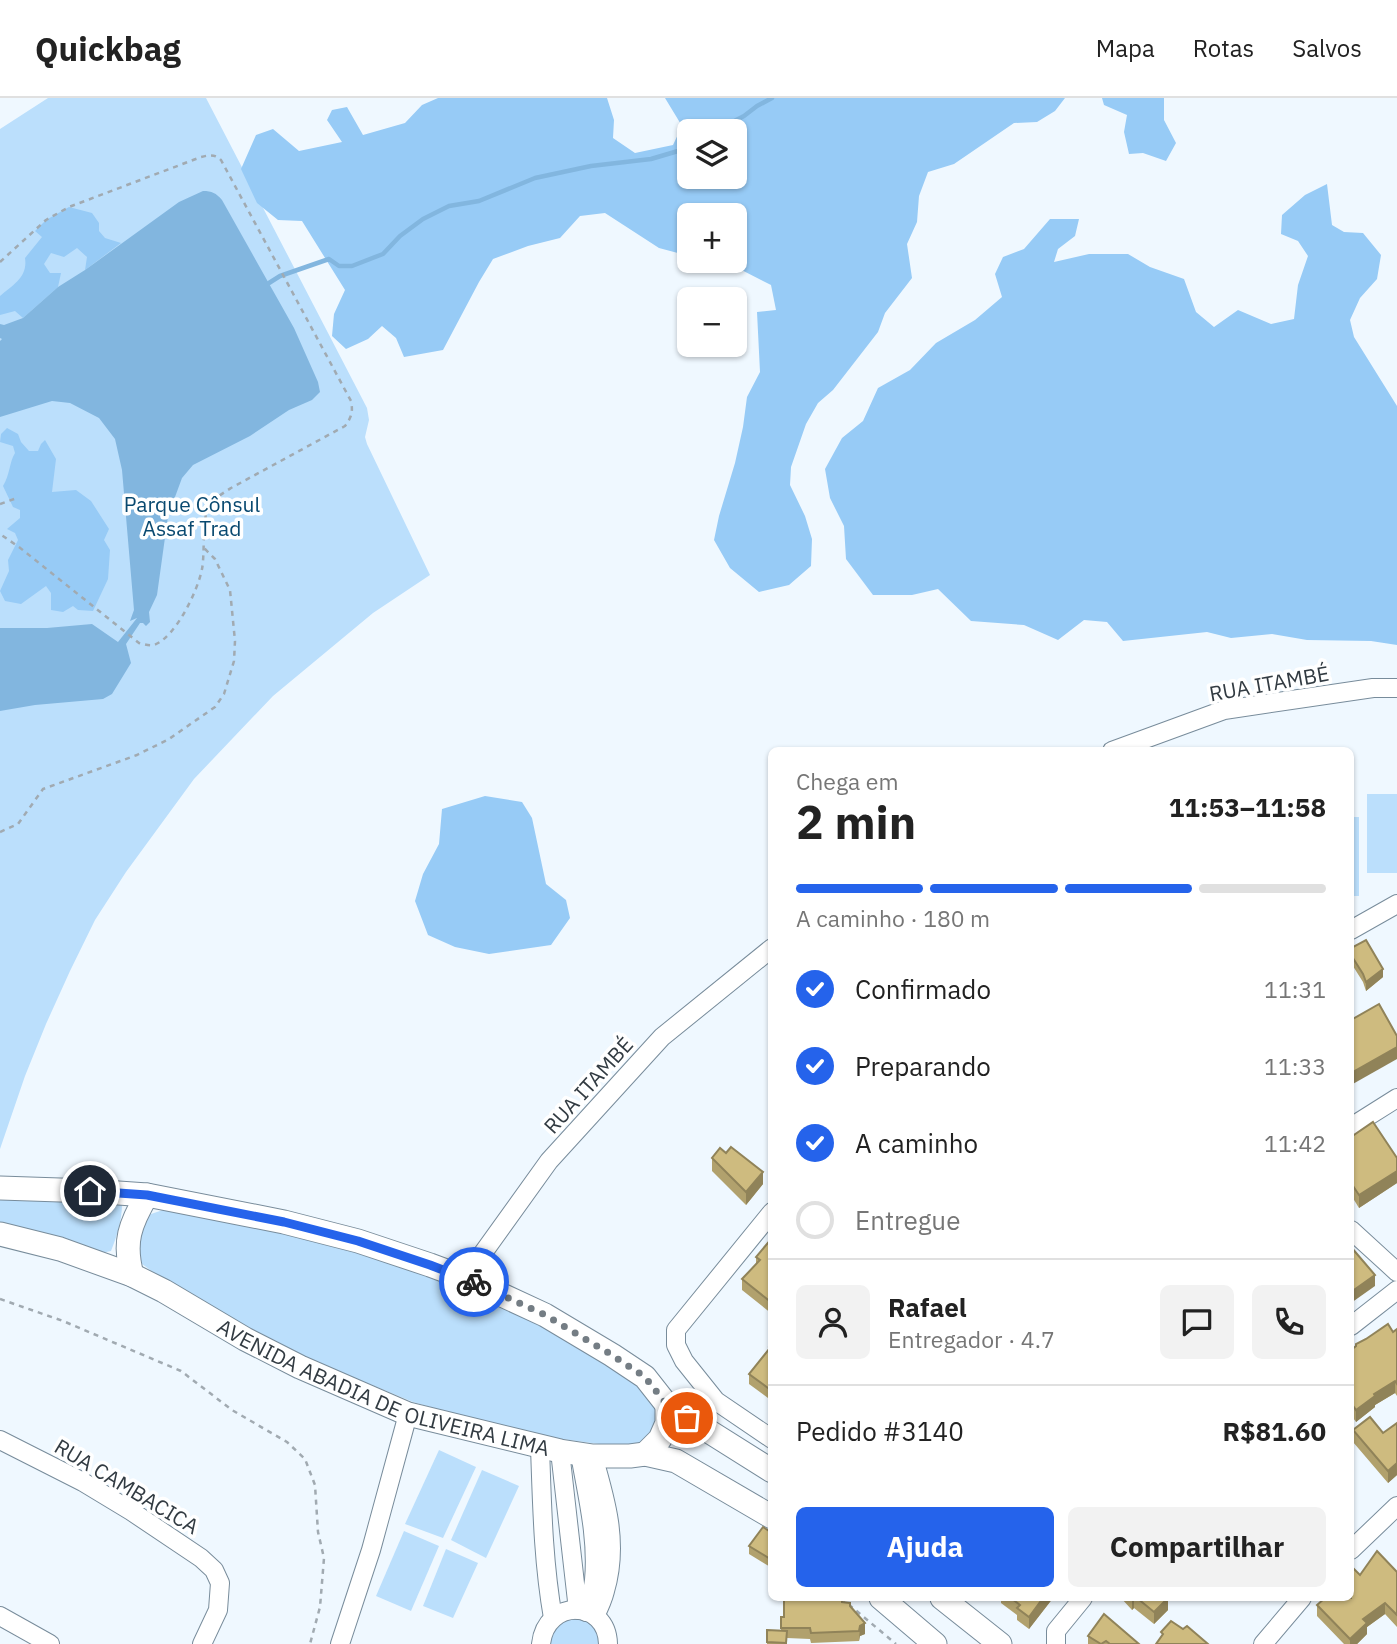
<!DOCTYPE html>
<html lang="pt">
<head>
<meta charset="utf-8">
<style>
	body { margin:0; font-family:"IBM Plex Sans",sans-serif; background:#f2f2f2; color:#222; height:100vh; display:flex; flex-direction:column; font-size:26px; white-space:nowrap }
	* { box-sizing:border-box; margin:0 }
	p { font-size:23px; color:#767676 }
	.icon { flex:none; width:38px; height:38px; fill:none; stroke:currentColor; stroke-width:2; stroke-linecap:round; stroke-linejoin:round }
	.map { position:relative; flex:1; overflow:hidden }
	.drawer { position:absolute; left:768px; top:649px; width:586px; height:854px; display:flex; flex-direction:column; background:#fff; border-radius:10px; box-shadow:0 2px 5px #0004 }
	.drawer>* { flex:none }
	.fabs { position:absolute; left:677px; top:21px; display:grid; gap:14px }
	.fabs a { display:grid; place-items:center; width:70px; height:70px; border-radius:10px; background:#fff; box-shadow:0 2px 5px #0004; font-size:35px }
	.pin { position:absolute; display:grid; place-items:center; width:60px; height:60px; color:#fff; margin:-30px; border:4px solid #fff; border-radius:50%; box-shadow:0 2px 7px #0007 }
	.courier { position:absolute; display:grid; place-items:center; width:70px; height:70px; margin:-35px; border:5px solid #2563eb; border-radius:50%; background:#fff; color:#222; box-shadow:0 2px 9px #0007 }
	.headline em { font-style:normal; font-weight:700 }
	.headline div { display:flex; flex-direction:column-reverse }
	.headline { display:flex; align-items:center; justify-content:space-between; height:119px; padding:0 28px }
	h1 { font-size:46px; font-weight:700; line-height:52px }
	.bar { display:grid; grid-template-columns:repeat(4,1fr); gap:10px 7px; align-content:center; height:84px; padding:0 28px }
	.bar i { height:9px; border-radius:5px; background:#e0e0e0 }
	.bar .selected { background:#2563eb }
	.bar p { grid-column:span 4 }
	.line { display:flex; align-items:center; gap:18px; padding:0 28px; border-top:2px solid #e0e0e0 }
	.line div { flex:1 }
	.round { display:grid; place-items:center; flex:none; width:74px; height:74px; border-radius:10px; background:#f2f2f2 }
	ol { padding:0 28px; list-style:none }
	li { display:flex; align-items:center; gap:21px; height:77px }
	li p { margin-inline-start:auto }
	li .icon { padding:7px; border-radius:50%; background:#2563eb; color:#fff; stroke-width:4 }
	li:last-child { color:#767676 }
	li i { width:38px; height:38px; border:4px solid #e0e0e0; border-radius:50% }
	.action { display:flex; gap:14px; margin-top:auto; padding:14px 28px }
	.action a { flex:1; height:80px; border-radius:10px; background:#2563eb; color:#fff; font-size:28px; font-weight:700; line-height:80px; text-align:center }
	.action a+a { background:#f2f2f2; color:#222 }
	header { display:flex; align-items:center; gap:42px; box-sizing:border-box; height:98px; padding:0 35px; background:#fff; border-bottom:2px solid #e0e0e0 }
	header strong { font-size:33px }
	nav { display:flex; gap:38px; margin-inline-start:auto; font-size:24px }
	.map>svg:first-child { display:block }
</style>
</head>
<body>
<header>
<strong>Quickbag</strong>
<nav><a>Mapa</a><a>Rotas</a><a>Salvos</a></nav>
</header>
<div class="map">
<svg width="1397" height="1546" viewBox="0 0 1397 1546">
	<rect width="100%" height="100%" fill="#eff8ff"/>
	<g fill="#bbdffc">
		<path d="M48,0H206L367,310L369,322L365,339L367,346L430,477L373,515L273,598L194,681L126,774L95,822L70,873L46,926L25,978L0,1051V31Z"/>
		<rect x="1367" y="696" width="30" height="79"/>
		<rect x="1351" y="719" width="8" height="79"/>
		<path d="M0,1092L122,1106C122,1122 117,1138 111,1153L102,1155L0,1127Z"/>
		<path d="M172,1109L214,1112L464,1184L641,1283L657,1305V1325L649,1339L638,1346L621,1349L562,1341L534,1336L473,1321L413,1304L306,1260L245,1230L168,1185L142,1166L135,1145L148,1117Z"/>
		<path d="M439,1352L476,1369L443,1440L405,1426Z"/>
		<path d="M482,1372L519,1388L486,1460L451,1442Z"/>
		<path d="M404,1433L439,1448L411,1513L376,1498Z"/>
		<path d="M446,1451L478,1465L453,1520L423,1508Z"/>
		<path d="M580,1518L592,1523L604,1546H549C556,1525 556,1521 580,1518Z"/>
	</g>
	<g fill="#97cbf6" fill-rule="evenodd">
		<path d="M438,0H607L614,22L613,40L635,55L673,47L682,28L665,0H1065L1055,13L1037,24L1014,25L954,66L928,74L919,98L917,124L907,146L912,180L885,215L878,234L833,292L818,305L806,326L791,369L790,387L805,418L812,441L811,468L789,487L759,494L730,470L714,442L719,418L735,365L743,329L747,299L760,274L757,214L776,212L771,187L724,163H735V117H690L689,158L659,150L605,115L580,118L560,140L528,148L493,161L479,184L443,252L404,259L396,240L382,228L368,241L346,251L332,238L334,216L345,192L302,123L278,122L257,105L241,71L256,37L273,31L299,53L342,44L327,22L332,12L347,9L363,37L405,25L422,7ZM690,33H735V79H690Z"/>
		<path d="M1102,0H1164V22L1176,45L1166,63L1143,55L1129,56L1124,34L1127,17L1104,7Z"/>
		<path d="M1327,86L1332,127L1344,134L1363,135L1381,157L1377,181L1360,200L1350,222L1354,239L1397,308V547L1371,543L1307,542L1272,536L1231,540L1207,534L1123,543L1107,524L1084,522L1058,542L1024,527L971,523L938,491L912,497H873L846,461L844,428L830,400L825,371L842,340L863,323L878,290L910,272L936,245L975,222L1002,199L995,176L1003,159L1024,151L1050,121H1079L1075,138L1058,151L1054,164L1089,156H1128L1150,169L1184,181L1196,214L1214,229L1238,212L1271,226L1294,221L1298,187L1308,158L1298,143L1281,136L1282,117L1305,97Z"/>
		<path d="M69,109L92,115L99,125V133L105,140L121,145L85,172L87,159L77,150L64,159L51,155L44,166L50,175H61L58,189L23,220L15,213L0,217V198C13,187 28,179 25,160L42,139L35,133L46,122Z"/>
		<path d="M7,330L18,336L21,344L29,353H38L41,346L45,342L56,361L52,394L76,392L91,403L109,431L104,442L110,452L108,481L93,513L78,512L73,508L63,514L51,512V495L46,488L21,506L5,503L0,493L9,473L8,462L18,442L15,435L7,431L20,420V412L13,409L3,388C10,377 9,365 15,355L13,348L0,344L1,336Z"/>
		<path d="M485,698L522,704L532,720L546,786L566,802L570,820L551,847L489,856L455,849L428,837L415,803L423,776L439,746L442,711Z"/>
	</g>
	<path fill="#82b6df" d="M203,93C212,93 216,95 222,102L294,230L318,284L320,294L312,302L289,312L250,338L193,367L182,380L168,418L157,497L149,514L150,524L146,528L143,525H140L126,546L131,565L112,596L103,601L35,607L0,613V530H47L92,526L118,544L137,520L130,523L134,512L122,372L115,341L99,320L70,305L52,303L0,319V243L2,241L0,240V226L4,227L23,220L58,189L85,172L179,104Z"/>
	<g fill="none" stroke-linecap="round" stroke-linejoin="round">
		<g stroke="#82b6df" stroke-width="4.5">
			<path d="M715,33L744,18L757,8L772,0"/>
			<path d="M269,185L280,178L329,161L339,168H352L383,156L400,138L423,121L449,108L479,103L535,80L591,68L651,61L678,53L690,47"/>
		</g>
		<g stroke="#788c9b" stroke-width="20">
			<g id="minor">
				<path d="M1112,653L1224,612L1373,590H1397"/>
				<path d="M1351,832L1397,806"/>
				<path d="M1351,1029L1397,1000"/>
				<path d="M772,1114L676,1232V1247L684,1263L716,1303L772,1341"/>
				<path d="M1351,1132L1397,1174"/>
				<path d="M465,1180L549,1063L662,939L772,850"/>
				<path d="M1351,1228L1397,1192"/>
				<path d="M0,1342L83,1384L131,1413L201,1460L214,1472L220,1485L218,1512L202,1546"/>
				<path d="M540,1349C542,1406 543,1463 553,1520"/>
				<path d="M560,1353L578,1512"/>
				<path d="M580,1356C587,1397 598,1440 594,1482C593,1492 589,1503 586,1514"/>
				<path d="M593,1358C606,1402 619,1446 605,1493C603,1501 599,1510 595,1518"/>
				<path d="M1351,1452L1397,1408"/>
				<path d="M0,1518L50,1546"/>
				<path d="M340,1546L371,1452L408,1316"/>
				<path d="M541,1546C546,1500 607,1501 608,1546"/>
				<path d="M1056,1546V1533L1083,1500"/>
				<path d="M1263,1546L1302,1500"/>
			</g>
		</g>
		<g stroke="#788c9b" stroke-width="25">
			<g id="tertiary">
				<path d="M0,1090L90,1093L147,1097L284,1124L358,1143L430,1167L465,1180L545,1217L612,1257L645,1279L667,1307L772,1373"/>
				<path id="s1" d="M0,1136L60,1151L132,1177L164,1193L245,1241L300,1269L408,1316L560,1353L593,1358H630L645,1356L676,1363L772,1419"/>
				<path d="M132,1177C123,1144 130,1126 147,1097"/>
				<path d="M645,1356L660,1341L667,1325V1307"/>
				<path d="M881,1500L935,1546"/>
				<path d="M942,1500L1000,1546"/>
			</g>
		</g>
		<g stroke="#a1aab1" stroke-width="2.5" stroke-dasharray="5 5" stroke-linecap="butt">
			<path d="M0,164L46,122L69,109L201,59C209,57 215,56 221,62L351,303C353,313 352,319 345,328L231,390C222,396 212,401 208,411C202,422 205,456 202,471C198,492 176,539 154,547C149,548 143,546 139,545L19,449L0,436"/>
			<path d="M0,406L17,400"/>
			<path d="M0,734L18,726L43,691L137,657L169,641L215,609L224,596L234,563L235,543L230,492L215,461L204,450"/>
			<path d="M0,1201L63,1223L181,1273L232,1312L287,1344L305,1361L315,1387L318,1434L324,1460L320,1509L310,1546"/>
			<path d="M841,1500L896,1546"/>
		</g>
		<use href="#minor" stroke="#fff" stroke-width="18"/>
		<use href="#tertiary" stroke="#fff" stroke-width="23"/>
	</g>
	<g fill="#b1a16d">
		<path d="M1351,850L1383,879L1366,893L1363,884L1351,865Z"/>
		<path d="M1351,1039L1397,1060V1085L1359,1110L1351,1097Z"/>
		<path d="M712,1060L763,1086L746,1107L712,1073Z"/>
		<path d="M772,1140V1216L742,1192V1181L756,1166V1159Z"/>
		<path d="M1397,1231V1298L1395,1295L1375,1307V1309L1356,1324L1351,1317V1252L1393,1234Z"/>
		<path d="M772,1245V1303L749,1286V1276L769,1251V1249Z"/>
		<path d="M1397,1325V1377L1388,1385L1353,1344V1332L1383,1335Z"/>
		<path d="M772,1435V1470L749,1456V1448Z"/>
		<path d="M1397,1474V1529L1385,1516L1367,1529V1536L1357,1546H1344L1317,1518V1507L1360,1477Z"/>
		<path d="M1001,1500H1053L1029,1531L1017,1522V1517L1001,1505Z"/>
		<path d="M1121,1500H1168V1512L1154,1526L1134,1510L1132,1512Z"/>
		<path d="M842,1504L850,1508L865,1536L860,1538L859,1543L811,1545L810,1541L787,1540V1546H767V1532L781,1533V1519Z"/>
		<path d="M1088,1538L1139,1546H1088Z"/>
	</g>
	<g fill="#908359">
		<path d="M1383,871V879L1366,893V884Z"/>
		<path d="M1397,949V961L1351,987V975Z"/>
		<path d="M1397,1073V1085L1359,1110V1097Z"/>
		<path d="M763,1074V1086L746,1107V1094Z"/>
		<path d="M1375,1177V1188L1351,1205V1194Z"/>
		<path d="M1395,1283V1295L1375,1307V1309L1356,1324V1312L1374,1296Z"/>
		<path d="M1397,1365V1377L1388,1385V1373Z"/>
		<path d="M1043,1500H1053L1029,1531V1519Z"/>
		<path d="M1132,1500H1134V1510L1132,1512Z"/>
		<path d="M1168,1500V1512L1154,1526V1514Z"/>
		<path d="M1385,1505V1516L1367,1529V1536L1357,1546H1350V1541L1363,1521Z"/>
		<path d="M865,1525V1536L860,1538L859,1543L860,1528Z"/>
	</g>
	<g fill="#cebb7f" stroke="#908359" stroke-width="2">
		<path d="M1366,842L1383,871L1366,884L1363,876L1351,857V850Z"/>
		<path d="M1379,906L1397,938V949L1351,975V922Z"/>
		<path d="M1373,1024L1397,1060V1073L1359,1097L1351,1085V1039Z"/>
		<path d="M731,1049L763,1074L746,1094L712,1060L720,1050L726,1055Z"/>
		<path d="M772,1140V1205L742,1181L760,1162L756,1159Z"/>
		<path d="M1351,1149L1375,1177L1351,1194Z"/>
		<path d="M1388,1226L1393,1234L1397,1231V1286L1395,1283L1374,1296L1375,1298L1356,1312L1351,1305V1252L1356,1248V1246L1366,1241Z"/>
		<path d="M772,1245V1293L749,1276L770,1250L769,1249Z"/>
		<path d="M1370,1319L1383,1335L1397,1325V1365L1388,1373L1353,1332Z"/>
		<path d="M763,1429L772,1435V1462L749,1448Z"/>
		<path d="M1377,1453L1397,1474V1517L1385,1505L1363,1521L1367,1525L1350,1541L1317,1507L1325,1500H1351V1469H1352L1360,1477Z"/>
		<path d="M784,1500H833L842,1501V1504L850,1505V1508L865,1525L860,1528L859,1533L811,1535L810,1530H781V1519H784Z"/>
		<path d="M1011,1500H1043L1029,1519L1017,1510L1020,1507Z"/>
		<path d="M1137,1500H1168L1154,1514Z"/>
		<path d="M1104,1516L1139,1546H1110L1106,1543L1101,1546L1088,1538Z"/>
		<path d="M1171,1523L1183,1531L1187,1528L1208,1546H1156L1163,1536L1161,1534Z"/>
		<path d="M767,1532L787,1533L786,1545L767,1544Z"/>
	</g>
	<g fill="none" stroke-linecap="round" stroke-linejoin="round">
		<path stroke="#747d84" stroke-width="7" stroke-dasharray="0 12.6" d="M474,1184L545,1217L612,1257L645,1279L667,1307L687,1320"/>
		<path stroke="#2563eb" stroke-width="9" d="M90,1093L147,1097L284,1124L358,1143L430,1167L474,1184"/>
	</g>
	<g text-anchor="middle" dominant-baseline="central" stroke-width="7" stroke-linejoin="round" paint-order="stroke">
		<g font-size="21" fill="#094970" stroke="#fff">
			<text x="192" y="406">Parque Cônsul<tspan x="192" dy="24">Assaf Trad</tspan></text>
		</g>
		<g font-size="21" fill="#323b42" stroke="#fff">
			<text transform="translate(1269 585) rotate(-10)">RUA ITAMBÉ</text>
			<text transform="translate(588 987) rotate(-48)">RUA ITAMBÉ</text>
			<text stroke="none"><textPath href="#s1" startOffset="416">AVENIDA ABADIA DE OLIVEIRA LIMA</textPath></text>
			<text transform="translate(127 1388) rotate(31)">RUA CAMBACICA</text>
		</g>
	</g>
</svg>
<div class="fabs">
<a><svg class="icon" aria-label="layers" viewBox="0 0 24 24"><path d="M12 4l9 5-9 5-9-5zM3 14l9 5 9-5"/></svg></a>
<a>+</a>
<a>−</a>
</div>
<div class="pin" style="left:687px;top:1320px;background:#ea580c"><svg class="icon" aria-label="bag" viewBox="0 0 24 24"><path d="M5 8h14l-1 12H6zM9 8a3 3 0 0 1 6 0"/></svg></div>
<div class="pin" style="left:90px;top:1093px;background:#1f2937"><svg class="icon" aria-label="home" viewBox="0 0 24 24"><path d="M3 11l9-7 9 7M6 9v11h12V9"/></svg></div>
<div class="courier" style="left:474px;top:1184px"><svg class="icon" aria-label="bike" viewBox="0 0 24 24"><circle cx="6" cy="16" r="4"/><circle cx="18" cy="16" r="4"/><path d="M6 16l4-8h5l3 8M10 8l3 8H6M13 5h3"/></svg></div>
<section class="drawer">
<div class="headline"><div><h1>2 min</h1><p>Chega em</p></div><em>11:53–11:58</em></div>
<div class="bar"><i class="selected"></i><i class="selected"></i><i class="selected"></i><i></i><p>A caminho · 180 m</p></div>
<ol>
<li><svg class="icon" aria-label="check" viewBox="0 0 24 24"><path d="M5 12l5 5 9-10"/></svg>Confirmado<p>11:31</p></li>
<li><svg class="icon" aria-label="check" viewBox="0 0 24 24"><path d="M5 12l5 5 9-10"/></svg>Preparando<p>11:33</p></li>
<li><svg class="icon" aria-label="check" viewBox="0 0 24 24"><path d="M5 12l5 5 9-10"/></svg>A caminho<p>11:42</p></li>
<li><i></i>Entregue</li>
</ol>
<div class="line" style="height:126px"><a class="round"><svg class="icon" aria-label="person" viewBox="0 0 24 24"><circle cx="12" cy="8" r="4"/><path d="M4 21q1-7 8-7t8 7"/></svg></a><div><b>Rafael</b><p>Entregador · 4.7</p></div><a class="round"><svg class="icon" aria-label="chat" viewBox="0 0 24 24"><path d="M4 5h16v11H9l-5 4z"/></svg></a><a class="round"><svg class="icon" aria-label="phone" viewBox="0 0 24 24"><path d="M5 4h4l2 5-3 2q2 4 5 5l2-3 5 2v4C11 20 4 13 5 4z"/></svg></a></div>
<div class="line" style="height:91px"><div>Pedido #3140</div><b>R$81.60</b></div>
<div class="action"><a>Ajuda</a><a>Compartilhar</a></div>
</section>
</div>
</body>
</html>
